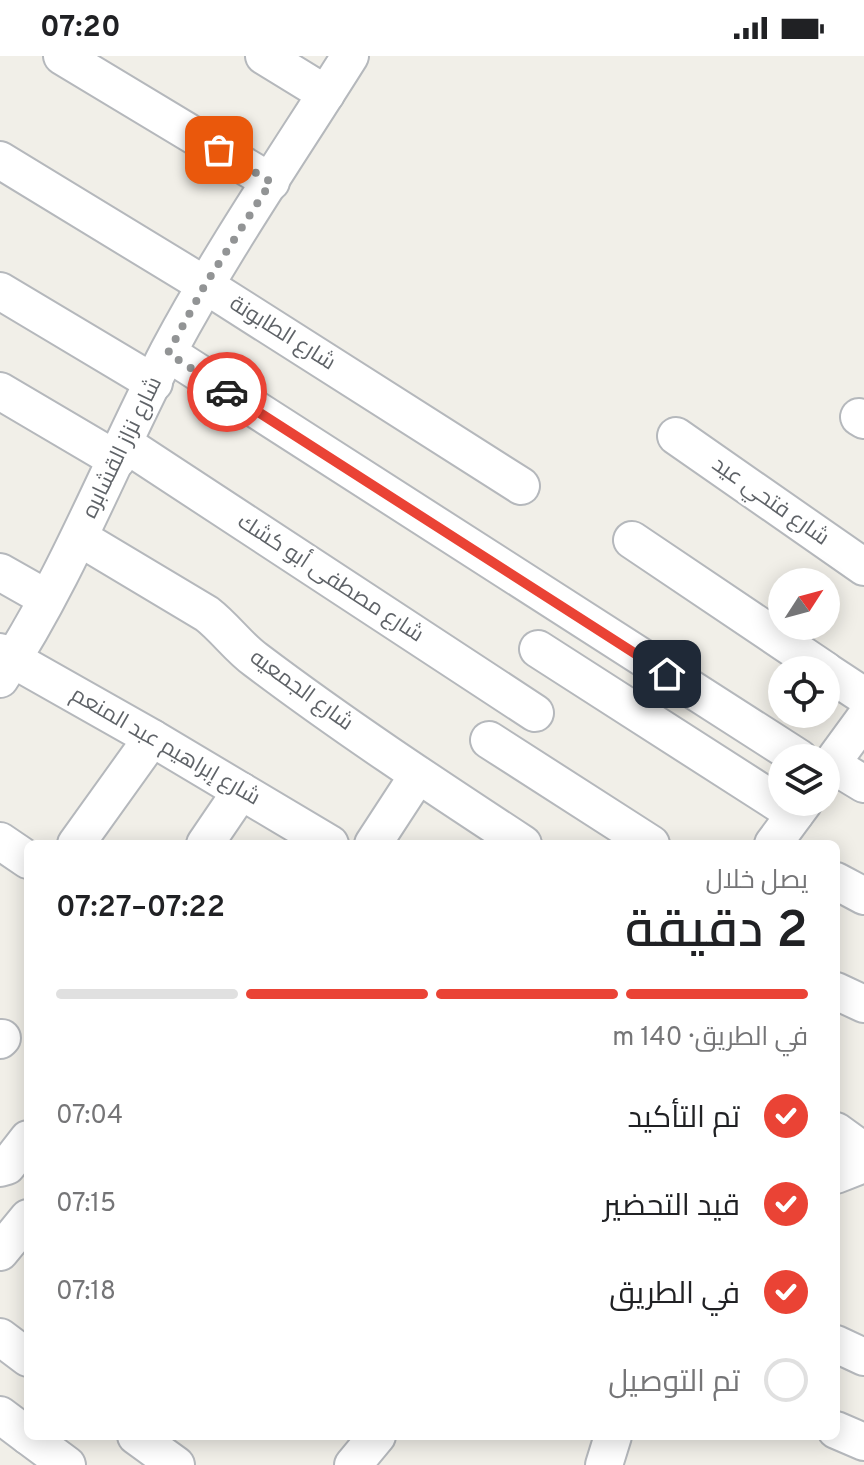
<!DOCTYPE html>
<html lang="ar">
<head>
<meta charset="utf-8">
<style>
	body { margin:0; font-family:Overpass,Cairo,sans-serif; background:#f6f6f6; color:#202124; direction:rtl; height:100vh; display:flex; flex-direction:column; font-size:30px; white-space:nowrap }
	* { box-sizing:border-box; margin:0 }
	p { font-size:26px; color:#757577 }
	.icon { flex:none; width:44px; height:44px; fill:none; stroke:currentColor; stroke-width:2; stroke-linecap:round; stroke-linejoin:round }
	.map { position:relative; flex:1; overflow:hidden; direction:ltr }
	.side { position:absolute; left:24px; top:784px; width:816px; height:600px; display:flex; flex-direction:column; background:#fff; border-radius:12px; box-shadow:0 4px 20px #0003; direction:rtl }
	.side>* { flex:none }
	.needle { width:52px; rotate:54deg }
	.buttons { position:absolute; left:768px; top:512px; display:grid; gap:16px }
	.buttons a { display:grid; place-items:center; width:72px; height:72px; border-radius:50%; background:#fff; box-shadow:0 4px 20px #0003; font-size:40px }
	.pin { position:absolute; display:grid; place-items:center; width:68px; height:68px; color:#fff; margin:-34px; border-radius:16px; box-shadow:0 4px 12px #0006 }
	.courier { position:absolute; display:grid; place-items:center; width:80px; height:80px; margin:-40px; border:6px solid #ea4335; border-radius:50%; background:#fff; color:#222; box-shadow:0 2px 10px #0007 }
	.headline em { font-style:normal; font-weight:600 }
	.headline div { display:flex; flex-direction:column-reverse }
	.headline { display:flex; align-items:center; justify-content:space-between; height:136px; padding:0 32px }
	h1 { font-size:52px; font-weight:600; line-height:60px }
	.bar { display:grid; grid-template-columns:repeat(4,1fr); gap:12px 8px; align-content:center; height:96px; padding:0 32px }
	.bar i { height:10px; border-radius:6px; background:#e0e0e0 }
	.bar .on { background:#ea4335 }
	.bar p { grid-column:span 4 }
	ol { padding:0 32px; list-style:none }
	li { display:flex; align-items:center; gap:24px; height:88px }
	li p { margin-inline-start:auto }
	li .icon { padding:8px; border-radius:50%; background:#ea4335; color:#fff; stroke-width:4 }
	li:last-child { color:#757577 }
	li i { width:44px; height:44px; border:4px solid #e0e0e0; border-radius:50% }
	.status { display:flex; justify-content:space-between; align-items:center; height:56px; padding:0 40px; background:#fff; direction:ltr }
	.status svg { height:22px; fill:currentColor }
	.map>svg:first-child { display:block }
</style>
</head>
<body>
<div class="status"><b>07:20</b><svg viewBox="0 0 49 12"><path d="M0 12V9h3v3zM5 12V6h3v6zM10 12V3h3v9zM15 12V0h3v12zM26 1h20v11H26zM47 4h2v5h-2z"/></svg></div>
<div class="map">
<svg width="864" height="1409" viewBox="0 0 864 1409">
	<rect width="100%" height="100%" fill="#f1efe8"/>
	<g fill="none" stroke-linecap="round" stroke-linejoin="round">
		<g stroke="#b5b8bc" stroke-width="40">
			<g id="minor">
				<path d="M62,0L271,126"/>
				<path d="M264,0L326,38"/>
				<path d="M0,104L205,229L521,430"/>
				<path d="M0,235L154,327"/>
				<path d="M168,297L799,702"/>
				<path d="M0,335L117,404"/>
				<path d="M859,361L864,364"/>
				<path d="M676,380L864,511"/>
				<path d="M125,388L535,657"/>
				<path d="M80,482L207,558C225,572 238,591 256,604C342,669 433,729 523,788"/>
				<path d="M632,484L825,614"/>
				<path d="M0,516L46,542"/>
				<path d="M538,593L795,758"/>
				<path d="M0,596L152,682L330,788"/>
				<path d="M826,615L864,640"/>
				<path d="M0,623C68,520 112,403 169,294C223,193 289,97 350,0"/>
				<path d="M489,684L651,788"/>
				<path d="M831,708L864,728"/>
				<path d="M826,715L864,663"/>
				<path d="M0,785L28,804"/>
				<path d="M76,788L152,682"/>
				<path d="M205,788L241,735"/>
				<path d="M373,788L418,719"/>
				<path d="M773,788L804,746"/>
				<path d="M836,825L864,840"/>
				<path d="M836,935L864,948"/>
				<path d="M0,984L2,982"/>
				<path d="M836,1075L864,1095"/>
				<path d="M0,1112L7,1110L28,1083"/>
				<path d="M836,1119L864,1108"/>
				<path d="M0,1196L28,1162"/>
				<path d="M0,1281L28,1302"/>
				<path d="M836,1288L864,1301"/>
				<path d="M0,1359L28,1380"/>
				<path d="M836,1374L864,1386"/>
				<path d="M28,1380L67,1409"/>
				<path d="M136,1380L176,1409"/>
				<path d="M353,1409L377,1380"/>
				<path d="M604,1409L613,1380"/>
			</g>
		</g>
		<use href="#minor" stroke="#fff" stroke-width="36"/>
	</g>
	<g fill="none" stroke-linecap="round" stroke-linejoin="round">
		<path stroke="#929495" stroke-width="8" stroke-dasharray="0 14.4" d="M219,94L271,126L205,229L168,297L227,336"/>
		<path stroke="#ea4335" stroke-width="10" d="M227,336L667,618"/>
	</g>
	<g text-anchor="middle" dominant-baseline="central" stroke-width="6" stroke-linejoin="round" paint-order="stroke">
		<g font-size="22" fill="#5f6368" stroke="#fff">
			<text transform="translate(282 278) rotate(32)">شارع الطابونة</text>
			<text transform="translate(123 392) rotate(-64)">شارع نزاز القشابره</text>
			<text transform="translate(770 446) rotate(35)">شارع فتحي عيد</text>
			<text transform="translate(330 523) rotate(33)">شارع مصطفى أبو كشك</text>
			<text transform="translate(301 635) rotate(36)">شارع الجمعيه</text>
			<text transform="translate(165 691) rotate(30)">شارع إبراهيم عبد المنعم</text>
		</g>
	</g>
</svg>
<div class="buttons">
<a><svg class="needle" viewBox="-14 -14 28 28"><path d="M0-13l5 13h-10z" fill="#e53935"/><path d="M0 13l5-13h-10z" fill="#757577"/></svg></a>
<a><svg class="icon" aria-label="locate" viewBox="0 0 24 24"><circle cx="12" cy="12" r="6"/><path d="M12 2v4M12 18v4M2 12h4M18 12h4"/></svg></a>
<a><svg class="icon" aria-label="layers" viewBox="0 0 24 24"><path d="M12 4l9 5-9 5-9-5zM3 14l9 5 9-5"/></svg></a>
</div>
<div class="pin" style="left:219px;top:94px;background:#ea580c"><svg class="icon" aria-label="bag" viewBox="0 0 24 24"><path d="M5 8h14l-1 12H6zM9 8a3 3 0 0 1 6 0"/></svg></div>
<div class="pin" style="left:667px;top:618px;background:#1f2937"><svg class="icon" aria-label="home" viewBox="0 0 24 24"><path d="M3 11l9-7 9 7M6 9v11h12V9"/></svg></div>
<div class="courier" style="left:227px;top:336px"><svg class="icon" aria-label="car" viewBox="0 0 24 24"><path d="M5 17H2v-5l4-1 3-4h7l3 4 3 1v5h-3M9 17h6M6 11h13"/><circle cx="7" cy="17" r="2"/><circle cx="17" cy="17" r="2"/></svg></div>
<section class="side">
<div class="headline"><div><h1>2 دقيقة</h1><p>يصل خلال</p></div><em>07:22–07:27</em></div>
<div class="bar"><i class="on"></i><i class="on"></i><i class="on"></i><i></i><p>في الطريق · 140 m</p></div>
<ol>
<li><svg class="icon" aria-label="check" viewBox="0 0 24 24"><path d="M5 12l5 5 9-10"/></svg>تم التأكيد<p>07:04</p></li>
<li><svg class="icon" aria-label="check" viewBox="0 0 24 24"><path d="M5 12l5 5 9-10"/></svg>قيد التحضير<p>07:15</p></li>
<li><svg class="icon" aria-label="check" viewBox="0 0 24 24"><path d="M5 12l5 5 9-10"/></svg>في الطريق<p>07:18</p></li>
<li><i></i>تم التوصيل</li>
</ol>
</section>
</div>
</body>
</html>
